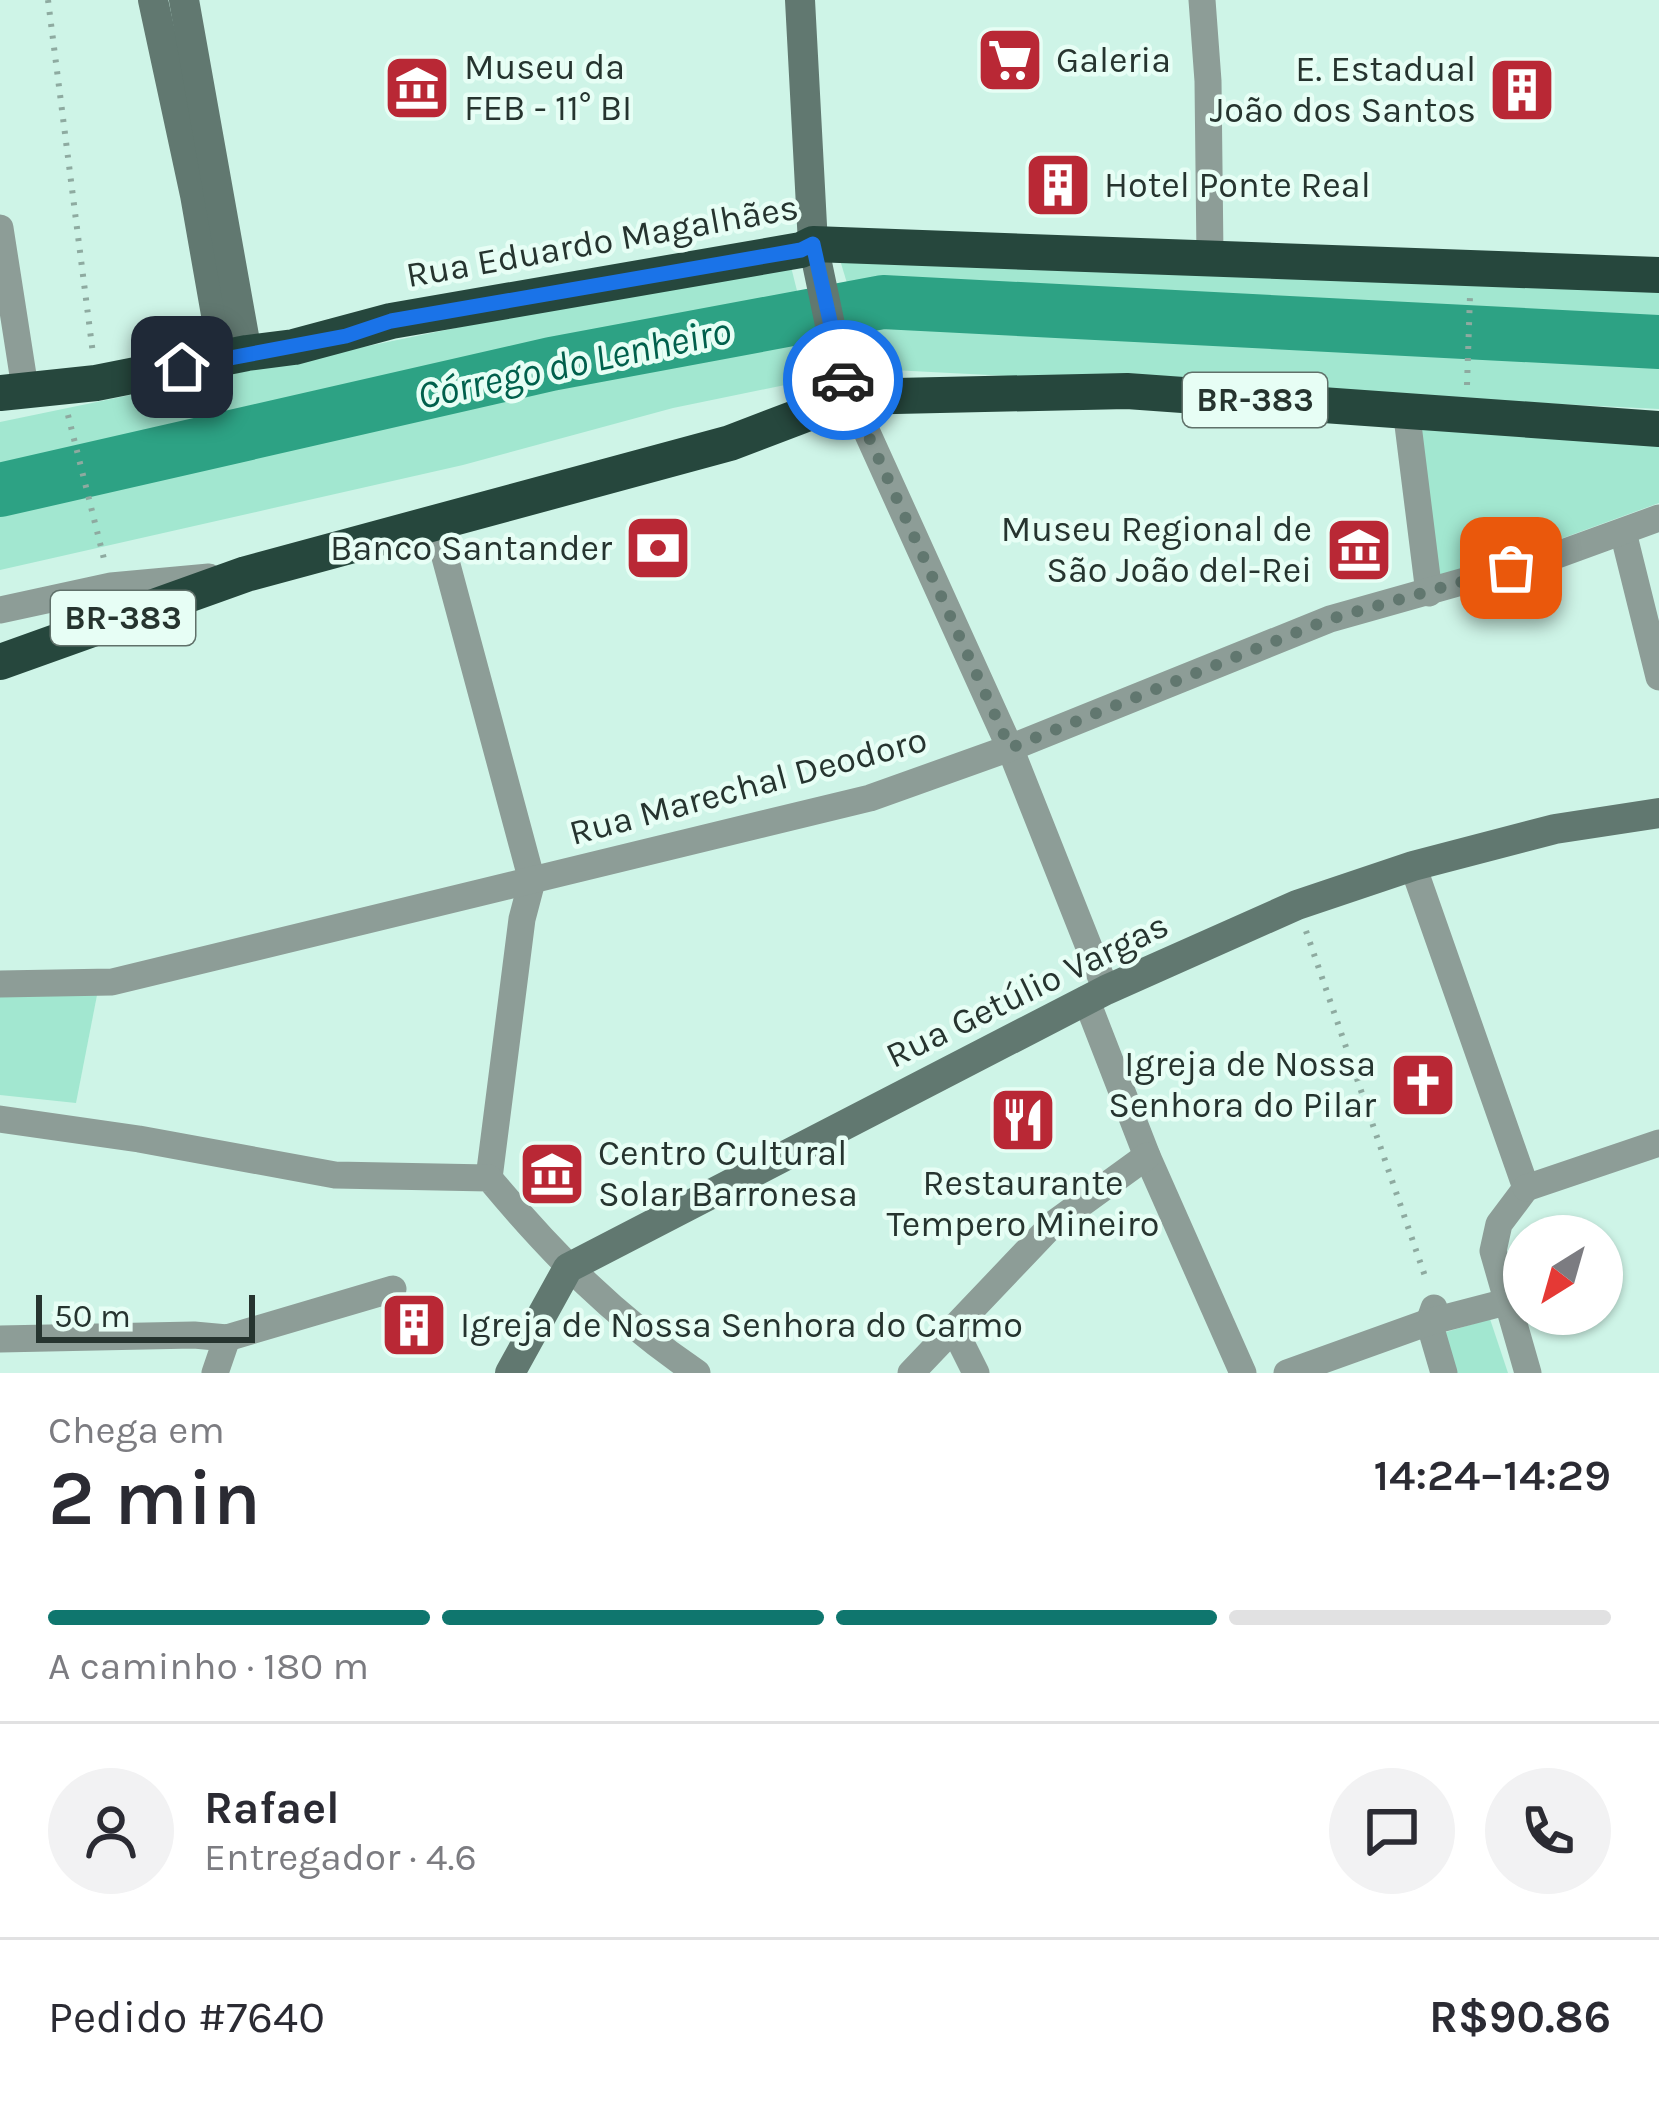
<!DOCTYPE html>
<html lang="pt">
<head>
<meta charset="utf-8">
<style>
	body { margin:0; font-family:Karla,sans-serif; background:#f2f2f3; color:#2b2b33; height:100vh; display:flex; flex-direction:column; font-size:45px; white-space:nowrap }
	* { box-sizing:border-box; margin:0 }
	p { font-size:39px; color:#7c7c81 }
	.icon { flex:none; width:66px; height:66px; fill:none; stroke:currentColor; stroke-width:2; stroke-linecap:round; stroke-linejoin:round }
	.map { position:relative; height:1373px; overflow:hidden }
	.drawer { display:flex; flex-direction:column; background:#fff; flex:1 }
	.drawer>* { flex:none }
	.needle { width:78px; rotate:217deg }
	.buttons { position:absolute; left:1503px; top:1215px; display:grid; gap:24px }
	.buttons a { display:grid; place-items:center; width:120px; height:120px; border-radius:50%; background:#fff; box-shadow:0 3px 9px #0004; font-size:60px }
	.scale { position:absolute; left:36px; bottom:30px; width:219px; box-sizing:border-box; padding-left:12px; border:6px solid #26342f; border-top:0; font-size:33px; line-height:42px; white-space:nowrap; color:#26342f; -webkit-text-stroke:9px #e7fef5; paint-order:stroke }
	.pin { position:absolute; display:grid; place-items:center; width:102px; height:102px; color:#fff; margin:-51px; border-radius:24px; box-shadow:0 6px 18px #0006 }
	.courier { position:absolute; display:grid; place-items:center; width:120px; height:120px; margin:-60px; border:9px solid #1a73e8; border-radius:50%; background:#fff; color:#222; box-shadow:0 3px 15px #0007 }
	.head em { font-style:normal; font-weight:600 }
	.head div { display:flex; flex-direction:column-reverse }
	.head { display:flex; align-items:center; justify-content:space-between; height:204px; padding:0 48px }
	h1 { font-size:78px; font-weight:600; line-height:90px }
	.bar { display:grid; grid-template-columns:repeat(4,1fr); gap:18px 12px; align-content:center; height:144px; padding:0 48px }
	.bar i { height:15px; border-radius:9px; background:#e1e1e2 }
	.bar .on { background:#0f766e }
	.bar p { grid-column:span 4 }
	.line { display:flex; align-items:center; gap:30px; padding:0 48px; border-top:3px solid #e1e1e2 }
	.line div { flex:1 }
	.round { display:grid; place-items:center; flex:none; width:126px; height:126px; border-radius:63px; background:#f2f2f3 }
	.map>svg:first-child { display:block }
</style>
</head>
<body>
<div class="map">
<svg width="1659" height="1373" viewBox="0 0 1659 1373">
	<rect width="100%" height="100%" fill="#cef4e7"/>
	<g fill="#a2e7d0">
		<path d="M789,259L819,378L673,408L463,465L0,570V422Z"/>
		<path d="M840,260L1659,280V409L873,369Z"/>
		<path d="M1415,429L1659,444V503L1434,585Z"/>
		<path d="M98,990L76,1103L0,1095V996Z"/>
		<path d="M1490,1319L1508,1373H1448L1436,1335Z"/>
	</g>
	<g fill="none" stroke-linecap="round" stroke-linejoin="round">
		<path stroke="#2da284" stroke-width="54" d="M0,490L551,364L883,302L1659,342"/>
		<g stroke="#8eaaa0" stroke-width="6" stroke-dasharray="3 9" stroke-linecap="butt">
			<path d="M48,0L93,354"/>
			<path d="M1467,385L1470,296"/>
			<path d="M68,415L104,559"/>
			<path d="M1306,931L1427,1282"/>
		</g>
		<g stroke="#8d9d97" stroke-width="27">
			<path d="M1202,0L1208,81L1210,256"/>
			<path d="M0,228L25,388"/>
			<path d="M851,397L1010,748L1106,990"/>
			<path d="M1406,409L1429,593"/>
			<path d="M435,520L532,881L522,919L489,1178"/>
			<path d="M1623,532L1659,677"/>
			<path d="M0,610L111,586L209,577"/>
			<path d="M1413,866L1526,1188"/>
			<path d="M0,984L112,982L870,798L1010,748L1330,619L1557,555L1659,518"/>
			<path d="M1086,999L1147,1156L1243,1373"/>
			<path d="M0,1119L139,1139L335,1175L489,1178C552,1254 615,1317 697,1373"/>
			<path d="M1526,1188L1499,1224L1493,1251L1528,1373"/>
			<path d="M1526,1188L1659,1143"/>
			<path d="M1434,1308L1429,1322L1444,1373"/>
			<path d="M953,1327L976,1373"/>
			<path d="M0,1339L194,1335L227,1338L393,1289"/>
			<path d="M215,1373L227,1338"/>
			<path d="M911,1373L1052,1225L1147,1156"/>
			<path d="M1287,1373L1429,1322L1506,1302"/>
		</g>
		<g stroke="#617870" stroke-width="30">
			<path d="M153,0L195,195L224,360"/>
			<path d="M184,0L247,353"/>
			<path d="M800,0L813,244L841,377L851,397"/>
			<path d="M510,1373L568,1268L1106,990L1297,905L1413,866L1555,829L1659,813"/>
		</g>
		<g stroke="#26473d" stroke-width="36">
			<path d="M0,393L96,383L247,353L294,347L391,321L801,250L813,244L1659,275"/>
			<path d="M0,662L246,574L730,443L851,397L1127,391L1659,429"/>
		</g>
	</g>
	<g fill="none" stroke-linecap="round" stroke-linejoin="round">
		<path stroke="#61776f" stroke-width="12" stroke-dasharray="0 21.6" d="M843,380L1010,748L1330,619L1511,568"/>
		<path stroke="#1a73e8" stroke-width="15" d="M182,367L346,336L391,321L801,250L813,244L843,380"/>
	</g>
	<defs>
		<g id="supermarket-square" transform="scale(3.45)"><rect x="-9" y="-9" width="18" height="18" rx="4" fill="#b92835" stroke="#e7fef5"/><path d="M-6-5.5h2.5l.6 2H6L4.5 2H-2.5L-4.4-4H-6ZM-1.5 3.2a1.3 1.3 0 1 0 .1 0ZM3 3.2a1.3 1.3 0 1 0 .1 0Z" fill="#fff"/></g>
		<g id="museum-square" transform="scale(3.45)"><rect x="-9" y="-9" width="18" height="18" rx="4" fill="#b92835" stroke="#e7fef5"/><path d="M0-6L6-3V-2H-6V-3ZM-5-1h2V3h-2ZM-1-1h2V3h-2ZM3-1h2V3H3ZM-6 4H6V6H-6Z" fill="#fff"/></g>
		<g id="building-square" transform="scale(3.45)"><rect x="-9" y="-9" width="18" height="18" rx="4" fill="#b92835" stroke="#e7fef5"/><path d="M-4-6H4V6H1V3H-1V6H-4ZM-2.5-4.3h1.7v1.8h-1.7ZM.8-4.3h1.7v1.8H.8ZM-2.5-1h1.7V.8h-1.7ZM.8-1h1.7V.8H.8Z" fill="#fff"/></g>
		<g id="bank-square" transform="scale(3.45)"><rect x="-9" y="-9" width="18" height="18" rx="4" fill="#b92835" stroke="#e7fef5"/><path d="M-6-4H6V4H-6ZM0-2.3a2.3 2.3 0 1 0 0 4.6a2.3 2.3 0 1 0 0-4.6Z" fill="#fff"/></g>
		<g id="church-square" transform="scale(3.45)"><rect x="-9" y="-9" width="18" height="18" rx="4" fill="#b92835" stroke="#e7fef5"/><path d="M-1.2-6h2.4v3.5h3.3v2.4h-3.3V6h-2.4V-.1h-3.3v-2.4h3.3Z" fill="#fff"/></g>
		<g id="restaurant-square" transform="scale(3.45)"><rect x="-9" y="-9" width="18" height="18" rx="4" fill="#b92835" stroke="#e7fef5"/><path d="M-5-6h1v4h1v-4h1v4h1v-4h1v5L-1.5 .5V6h-2V.5L-5-1ZM5-6V6H3V1.5H1.5Q1.5-4 5-6Z" fill="#fff"/></g>
	</defs>
	<g fill-rule="evenodd">
		<use href="#supermarket-square" x="1010" y="60"/>
		<use href="#museum-square" x="417" y="88"/>
		<use href="#building-square" x="1522" y="90"/>
		<use href="#building-square" x="1058" y="185"/>
		<use href="#bank-square" x="658" y="548"/>
		<use href="#museum-square" x="1359" y="550"/>
		<use href="#church-square" x="1423" y="1085"/>
		<use href="#restaurant-square" x="1023" y="1120"/>
		<use href="#museum-square" x="552" y="1174"/>
		<use href="#building-square" x="414" y="1325"/>
	</g>
	<g text-anchor="middle" dominant-baseline="central" stroke-width="9" stroke-linejoin="round" paint-order="stroke">
		<g fill="#e7fef5" stroke="#60716a" stroke-width="3">
			<rect x="1183" y="373" width="144" height="54" rx="9"/>
			<rect x="51" y="591" width="144" height="54" rx="9"/>
		</g>
		<g font-size="33" font-weight="bold" fill="#26342f">
			<text x="1255" y="400">BR-383</text>
			<text x="123" y="618">BR-383</text>
		</g>
		<g font-size="36" fill="#26342f" stroke="#e7fef5" text-anchor="start">
			<text x="1056" y="60">Galeria</text>
			<text x="464" y="67">Museu da<tspan x="464" dy="41">FEB - 11° BI</tspan></text>
			<text x="1476" y="69" text-anchor="end">E. Estadual<tspan x="1476" dy="41">João dos Santos</tspan></text>
			<text x="1104" y="185">Hotel Ponte Real</text>
			<text x="1312" y="529" text-anchor="end">Museu Regional de<tspan x="1312" dy="41">São João del-Rei</tspan></text>
			<text x="612" y="548" text-anchor="end">Banco Santander</text>
			<text x="1376" y="1064" text-anchor="end">Igreja de Nossa<tspan x="1376" dy="41">Senhora do Pilar</tspan></text>
			<text x="598" y="1153">Centro Cultural<tspan x="598" dy="41">Solar Barronesa</tspan></text>
			<text x="1023" y="1183" text-anchor="middle">Restaurante<tspan x="1023" dy="41">Tempero Mineiro</tspan></text>
			<text x="460" y="1325">Igreja de Nossa Senhora do Carmo</text>
		</g>
		<g font-size="36" fill="#26342f" stroke="#e7fef5">
			<text transform="translate(602 241) rotate(-10)">Rua Eduardo Magalhães</text>
			<text transform="translate(748 786) rotate(-15)">Rua Marechal Deodoro</text>
			<text transform="translate(1027 990) rotate(-26)">Rua Getúlio Vargas</text>
		</g>
		<g font-size="39" font-style="italic" fill="#00604c" stroke="#e7fef5">
			<text transform="translate(574 363) rotate(-12)">Córrego do Lenheiro</text>
		</g>
	</g>
</svg>
<div class="buttons">
<a><svg class="needle" viewBox="-14 -14 28 28"><path d="M0-13l5 13h-10z" fill="#e53935"/><path d="M0 13l5-13h-10z" fill="#7c7c81"/></svg></a>
</div>
<div class="scale">50 m</div>
<div class="pin" style="left:1511px;top:568px;background:#ea580c"><svg class="icon" aria-label="bag" viewBox="0 0 24 24"><path d="M5 8h14l-1 12H6zM9 8a3 3 0 0 1 6 0"/></svg></div>
<div class="pin" style="left:182px;top:367px;background:#1f2937"><svg class="icon" aria-label="home" viewBox="0 0 24 24"><path d="M3 11l9-7 9 7M6 9v11h12V9"/></svg></div>
<div class="courier" style="left:843px;top:380px"><svg class="icon" aria-label="car" viewBox="0 0 24 24"><path d="M5 17H2v-5l4-1 3-4h7l3 4 3 1v5h-3M9 17h6M6 11h13"/><circle cx="7" cy="17" r="2"/><circle cx="17" cy="17" r="2"/></svg></div>
</div>
<section class="drawer">
<div class="head"><div><h1>2 min</h1><p>Chega em</p></div><em>14:24–14:29</em></div>
<div class="bar"><i class="on"></i><i class="on"></i><i class="on"></i><i></i><p>A caminho · 180 m</p></div>
<div class="line" style="height:216px"><a class="round"><svg class="icon" aria-label="person" viewBox="0 0 24 24"><circle cx="12" cy="8" r="4"/><path d="M4 21q1-7 8-7t8 7"/></svg></a><div><b>Rafael</b><p>Entregador · 4.6</p></div><a class="round"><svg class="icon" aria-label="chat" viewBox="0 0 24 24"><path d="M4 5h16v11H9l-5 4z"/></svg></a><a class="round"><svg class="icon" aria-label="phone" viewBox="0 0 24 24"><path d="M5 4h4l2 5-3 2q2 4 5 5l2-3 5 2v4C11 20 4 13 5 4z"/></svg></a></div>
<div class="line" style="height:156px"><div>Pedido #7640</div><b>R$90.86</b></div>
</section>
</body>
</html>
